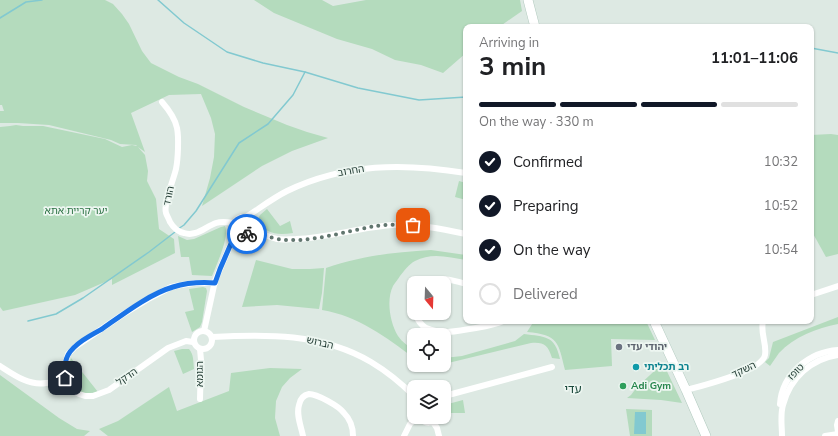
<!DOCTYPE html>
<html lang="en">
<head>
<meta charset="utf-8">
<style>
	body { margin:0; font-family:"Nunito Sans","Noto Sans Hebrew",sans-serif; background:#f2f2f2; color:#202124; height:100vh; display:flex; flex-direction:column; font-size:15px; white-space:nowrap }
	* { box-sizing:border-box; margin:0 }
	p { font-size:13px; color:#757577 }
	.icon { flex:none; width:22px; height:22px; fill:none; stroke:currentColor; stroke-width:2; stroke-linecap:round; stroke-linejoin:round }
	.map { position:relative; flex:1; overflow:hidden }
	.panel { position:absolute; left:463px; top:24px; width:351px; height:300px; display:flex; flex-direction:column; background:#fff; border-radius:8px; box-shadow:0 1px 3px #0004 }
	.panel>* { flex:none }
	.needle { width:26px; rotate:161deg }
	.tools { position:absolute; left:407px; top:276px; display:grid; gap:8px }
	.tools a { display:grid; place-items:center; width:44px; height:44px; border-radius:8px; background:#fff; box-shadow:0 1px 3px #0004; font-size:20px }
	.pin { position:absolute; display:grid; place-items:center; width:34px; height:34px; color:#fff; margin:-17px; border-radius:8px; box-shadow:0 2px 6px #0006 }
	.courier { position:absolute; display:grid; place-items:center; width:40px; height:40px; margin:-20px; border:3px solid #1a73e8; border-radius:50%; background:#fff; color:#222; box-shadow:0 1px 5px #0007 }
	.overview em { font-style:normal; font-weight:700 }
	.overview div { display:flex; flex-direction:column-reverse }
	.overview { display:flex; align-items:center; justify-content:space-between; height:68px; padding:0 16px }
	h1 { font-size:26px; font-weight:700; line-height:30px }
	.bar { display:grid; grid-template-columns:repeat(4,1fr); gap:6px 4px; align-content:center; height:48px; padding:0 16px }
	.bar i { height:5px; border-radius:3px; background:#e0e0e0 }
	.bar .current { background:#111827 }
	.bar p { grid-column:span 4 }
	ol { padding:0 16px; list-style:none }
	li { display:flex; align-items:center; gap:12px; height:44px }
	li p { margin-inline-start:auto }
	li .icon { padding:4px; border-radius:50%; background:#111827; color:#fff; stroke-width:4 }
	li:last-child { color:#757577 }
	li i { width:22px; height:22px; border:2px solid #e0e0e0; border-radius:50% }
	.map>svg:first-child { display:block }
</style>
</head>
<body>
<div class="map">
<svg width="838" height="436" viewBox="0 0 838 436">
	<rect width="100%" height="100%" fill="#dde9e3"/>
	<g fill="#b4dbbd">
		<path d="M0,0H105L113,4L122,14L129,24L142,51L151,63L179,77L198,84L244,107L287,125L307,132L328,138L292,151L262,166L202,206L210,178L214,157L215,134L211,118L201,94L169,95L131,113L145,152L138,147L145,155L148,171L147,181L156,199L159,229L174,239L175,253L112,285V279L75,295L3,311L0,307V127L10,126L16,125L23,126H43L105,139L122,147L132,145L137,146L136,145L120,144L111,140L49,125L18,123H0V111H4L2,105H0Z"/>
		<path d="M254,0H322L333,6L366,0H520L522,11L499,27H466V53L443,73L421,65L395,60L372,49L337,39L274,13Z"/>
		<path d="M831,134L838,135V254L826,257L811,230V135Z"/>
		<path d="M459,181L466,183V200L455,197Z"/>
		<path d="M267,209L280,226L290,221L293,233C278,235 265,235 258,219L260,215Z"/>
		<path d="M225,226C230,236 216,266 212,276L192,275L189,257H181L178,236L187,240L194,239L221,227Z"/>
		<path d="M431,250L466,255V260C449,257 431,252 415,261C409,264 404,271 400,276C398,279 395,283 393,286C386,300 390,323 398,336C402,342 408,346 414,350V358C386,337 358,316 322,310L326,268C360,256 396,252 431,250Z"/>
		<path d="M256,260L292,269H310L324,268L322,293L319,309L277,305L242,307Z"/>
		<path d="M203,287L206,288L207,291L202,322L200,327L192,332L185,312L194,310L189,289Z"/>
		<path d="M838,317V324C817,328 794,337 779,353C776,357 773,362 770,366L765,362L769,358L773,342Z"/>
		<path d="M534,321H646L655,340L611,339L612,366L565,370C558,342 559,335 527,332Z"/>
		<path d="M524,334C545,337 555,335 560,359L552,358C548,345 544,342 531,343L444,364V358L462,356L515,341Z"/>
		<path d="M182,349H189C194,355 193,361 194,369L183,374L174,351Z"/>
		<path d="M71,358L98,392C92,393 86,394 81,392C77,391 76,389 74,386C67,377 68,368 71,358Z"/>
		<path d="M663,363L682,403L661,400L627,398L631,395L637,387Z"/>
		<path d="M270,368L302,369L290,378L282,387L276,401L275,418L280,436H108L99,429L118,421L169,387L177,411L229,391L231,373Z"/>
		<path d="M0,375L59,418L77,429L90,431L84,436H0Z"/>
		<path d="M463,400L465,413H448V404Z"/>
		<path d="M626,409L652,410V436H630Z"/>
	</g>
	<path fill="#82c9d0" d="M635,412H646V434H634Z"/>
	<g fill="none" stroke-linecap="round" stroke-linejoin="round">
		<g stroke="#82c9d0" stroke-width="1.5">
			<path d="M158,0L184,23L227,52L263,63L305,72L358,88L419,100L466,97"/>
			<path d="M0,18L26,2L42,0"/>
			<path d="M811,48L838,53"/>
			<path d="M178,229L184,225L196,211L239,143L268,124L293,95L305,72"/>
			<path d="M28,321L56,314L83,298L149,252L175,232"/>
		</g>
		<g stroke="#b0c9be" stroke-width="10">
			<g id="secondary">
				<path d="M528,0L535,27"/>
				<path d="M654,321L686,390L706,436"/>
			</g>
		</g>
		<g stroke="#fff" stroke-width="6">
			<path d="M162,102C169,110 175,118 177,128C179,138 178,159 176,169C174,178 163,205 166,213C167,216 169,219 170,222C173,227 178,232 184,233C196,237 205,227 216,223C222,221 227,222 234,223"/>
			<circle cx="243" cy="226" r="9"/>
			<path d="M246,217C260,208 273,198 287,191C345,163 404,163 466,173"/>
			<path d="M252,229C260,233 268,237 277,239C283,240 290,239 296,239C329,238 360,227 393,225C418,224 442,229 466,234"/>
			<path d="M426,283C439,276 452,280 466,284"/>
			<path d="M811,295L838,286"/>
			<path d="M415,313C417,319 421,325 426,328C432,331 441,332 448,332C459,331 493,326 503,321"/>
			<circle cx="203" cy="340" r="9"/>
			<path d="M204,331L215,281L220,269L236,232"/>
			<path d="M212,337C266,334 322,333 371,362C386,371 401,383 414,396"/>
			<path d="M193,342L186,341L168,348L109,390L93,396H85L79,394L72,390L65,378L63,369L66,361L68,354L75,347L122,315L150,298L171,287L181,285L194,283H215"/>
			<path d="M200,349L201,360L200,399"/>
			<path d="M0,366C14,375 29,386 46,383C53,383 59,380 65,378"/>
			<path d="M686,390C701,386 762,371 765,355C767,344 760,333 763,321"/>
			<path d="M444,397L452,394L552,367"/>
			<path d="M780,404C782,374 809,352 838,350"/>
			<path d="M419,417C425,425 433,424 439,417"/>
			<path d="M838,421L837,425L838,432"/>
			<path d="M433,422L437,428L439,436"/>
			<path d="M303,436C301,426 296,415 299,405C300,400 303,395 309,394C317,394 339,406 344,413C350,419 353,428 353,436"/>
			<path d="M404,436L410,424L417,417"/>
			<path d="M782,436C782,426 780,415 783,405C790,378 811,359 838,355"/>
			<path d="M825,436L838,434"/>
		</g>
		<use href="#secondary" stroke="#fff" stroke-width="9"/>
	</g>
	<g fill="none" stroke-linecap="round" stroke-linejoin="round">
		<path stroke="#61766f" stroke-width="4" stroke-dasharray="0 7.2" d="M247,234L250,232L252,229C260,233 268,237 278,239C309,244 345,231 376,226C388,224 401,225 413,225"/>
		<path stroke="#1a73e8" stroke-width="5" d="M65,378C64,370 64,363 68,355C74,344 91,335 102,329C122,315 149,294 173,287C186,283 201,282 215,283L220,269L236,232L241,235L247,234"/>
	</g>
	<circle fill="#6b7280" stroke="#edf6f1" stroke-width="1.5" cx="619" cy="347" r="4"/>
	<circle fill="#0f9aa8" stroke="#edf6f1" stroke-width="1.5" cx="636" cy="367" r="4"/>
	<circle fill="#2e9e5b" stroke="#edf6f1" stroke-width="1.5" cx="623" cy="386" r="4"/>
	<g text-anchor="middle" dominant-baseline="central" stroke-width="3.5" stroke-linejoin="round" paint-order="stroke">
		<g font-size="10" fill="#1e3830" stroke="#edf6f1">
			<text transform="translate(351 171) rotate(-10)">החרוב</text>
			<text transform="translate(169 196) rotate(-78)">הורד</text>
			<text transform="translate(320 343) rotate(13)">הברוש</text>
			<text transform="translate(744 370) rotate(-25)">השקד</text>
			<text transform="translate(796 372) rotate(-46)">טופז</text>
			<text transform="translate(200 374) rotate(-90)">הגומא</text>
			<text transform="translate(127 377) rotate(-35)">הדקל</text>
		</g>
		<g font-size="10" fill="#286f40" stroke="#edf6f1">
			<text x="76" y="211">יער קריית אתא</text>
		</g>
		<g font-size="10" font-weight="bold" fill="#5b616d" stroke="#edf6f1" text-anchor="start">
			<text x="627" y="347">יהודי עדי</text>
		</g>
		<g font-size="10" font-weight="bold" fill="#0d838f" stroke="#edf6f1" text-anchor="start">
			<text x="644" y="367">רב תכליתי</text>
		</g>
		<g font-size="10" font-weight="bold" fill="#27864d" stroke="#edf6f1" text-anchor="start">
			<text x="631" y="386">Adi Gym</text>
		</g>
		<g font-size="12" fill="#1b4a3c" stroke="#edf6f1">
			<text x="573" y="389">עדי</text>
		</g>
	</g>
</svg>
<div class="tools">
<a><svg class="needle" viewBox="-14 -14 28 28"><path d="M0-13l5 13h-10z" fill="#e53935"/><path d="M0 13l5-13h-10z" fill="#757577"/></svg></a>
<a><svg class="icon" aria-label="locate" viewBox="0 0 24 24"><circle cx="12" cy="12" r="6"/><path d="M12 2v4M12 18v4M2 12h4M18 12h4"/></svg></a>
<a><svg class="icon" aria-label="layers" viewBox="0 0 24 24"><path d="M12 4l9 5-9 5-9-5zM3 14l9 5 9-5"/></svg></a>
</div>
<div class="pin" style="left:413px;top:225px;background:#ea580c"><svg class="icon" aria-label="bag" viewBox="0 0 24 24"><path d="M5 8h14l-1 12H6zM9 8a3 3 0 0 1 6 0"/></svg></div>
<div class="pin" style="left:65px;top:378px;background:#1f2937"><svg class="icon" aria-label="home" viewBox="0 0 24 24"><path d="M3 11l9-7 9 7M6 9v11h12V9"/></svg></div>
<div class="courier" style="left:247px;top:234px"><svg class="icon" aria-label="bike" viewBox="0 0 24 24"><circle cx="6" cy="16" r="4"/><circle cx="18" cy="16" r="4"/><path d="M6 16l4-8h5l3 8M10 8l3 8H6M13 5h3"/></svg></div>
<section class="panel">
<div class="overview"><div><h1>3 min</h1><p>Arriving in</p></div><em>11:01–11:06</em></div>
<div class="bar"><i class="current"></i><i class="current"></i><i class="current"></i><i></i><p>On the way · 330 m</p></div>
<ol>
<li><svg class="icon" aria-label="check" viewBox="0 0 24 24"><path d="M5 12l5 5 9-10"/></svg>Confirmed<p>10:32</p></li>
<li><svg class="icon" aria-label="check" viewBox="0 0 24 24"><path d="M5 12l5 5 9-10"/></svg>Preparing<p>10:52</p></li>
<li><svg class="icon" aria-label="check" viewBox="0 0 24 24"><path d="M5 12l5 5 9-10"/></svg>On the way<p>10:54</p></li>
<li><i></i>Delivered</li>
</ol>
</section>
</div>
</body>
</html>
